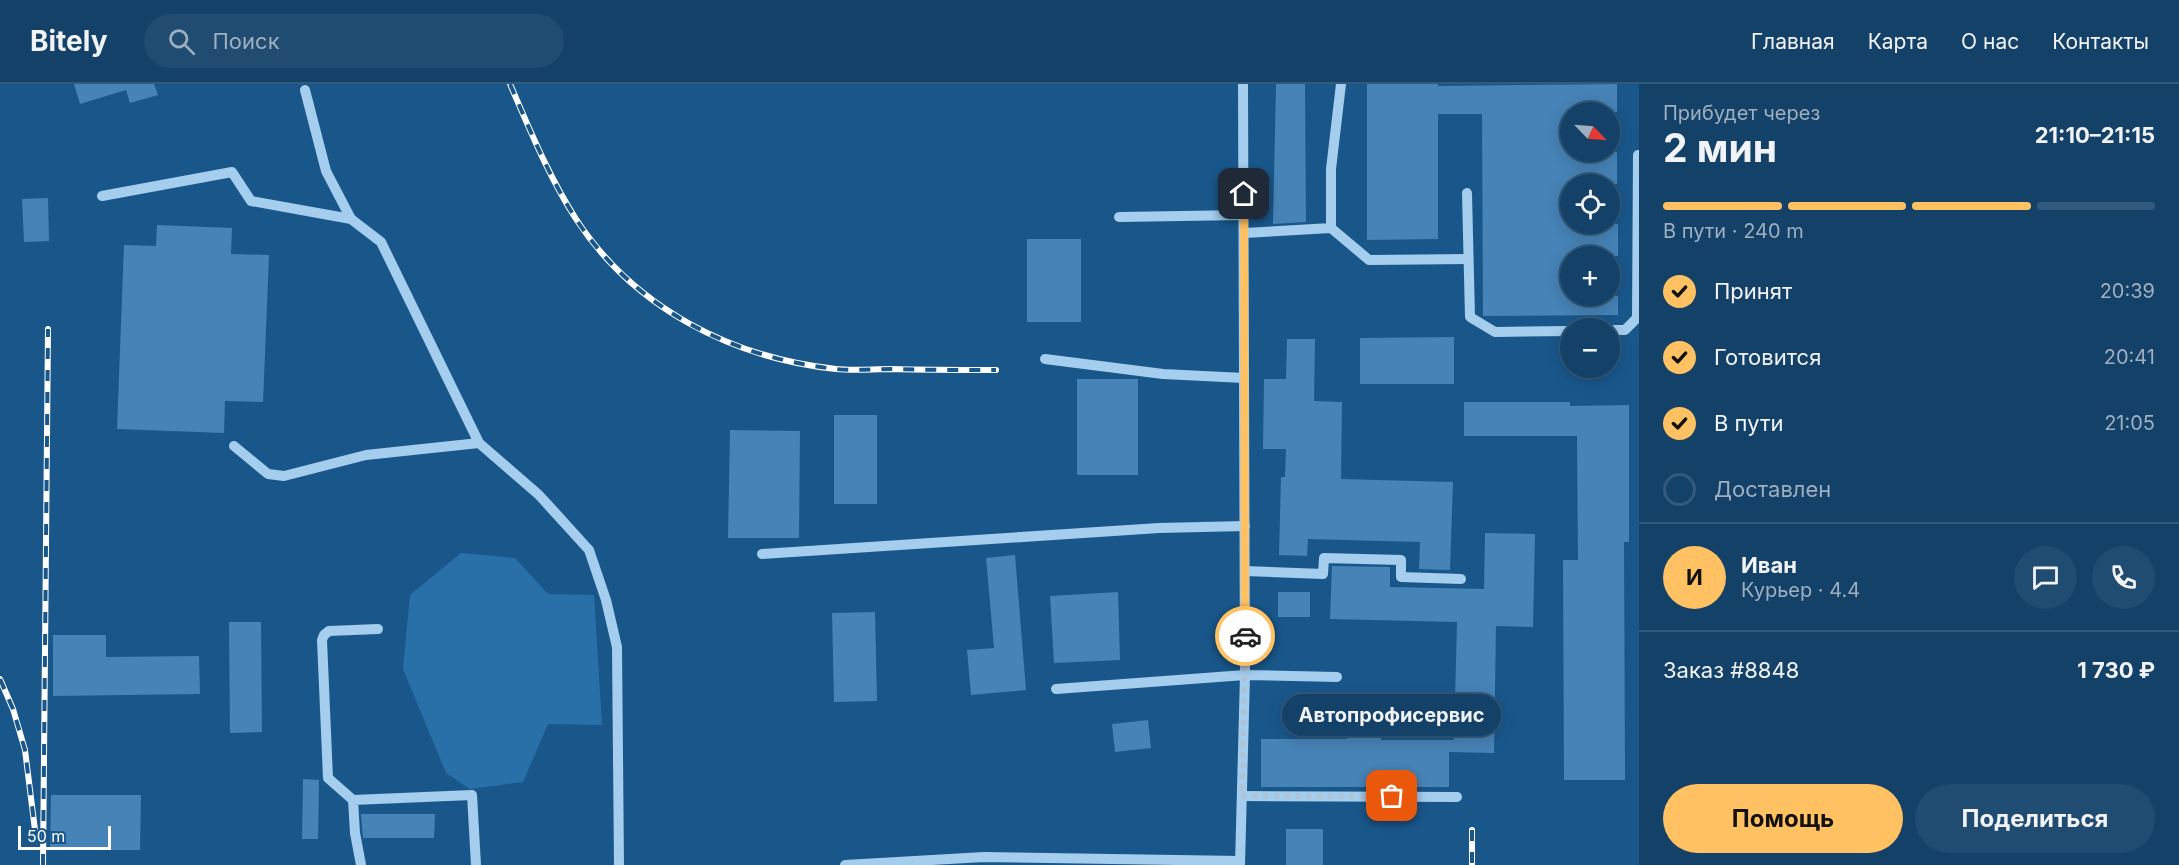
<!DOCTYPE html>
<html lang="ru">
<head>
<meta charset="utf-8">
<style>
	body { margin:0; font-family:Inter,sans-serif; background:#204c71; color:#f1f3f6; height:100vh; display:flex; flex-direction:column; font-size:22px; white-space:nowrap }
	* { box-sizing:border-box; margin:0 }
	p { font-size:20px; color:#9dafc0 }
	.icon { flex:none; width:33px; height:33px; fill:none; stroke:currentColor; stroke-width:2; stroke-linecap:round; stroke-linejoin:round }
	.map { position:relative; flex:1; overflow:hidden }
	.details { display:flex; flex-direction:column; background:#134168; width:540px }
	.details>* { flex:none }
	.needle { width:39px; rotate:115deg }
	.fabs { position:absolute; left:1560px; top:18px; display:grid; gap:12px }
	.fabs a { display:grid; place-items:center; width:60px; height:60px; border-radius:50%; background:#134168; box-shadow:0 3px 15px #0003,0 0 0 2px #325a7c; font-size:30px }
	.scale { position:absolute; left:18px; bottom:15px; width:93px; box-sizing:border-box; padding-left:6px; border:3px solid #fff; border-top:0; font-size:16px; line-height:21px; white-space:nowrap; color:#fff; -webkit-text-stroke:4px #19578b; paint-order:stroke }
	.pin { position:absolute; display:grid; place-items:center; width:51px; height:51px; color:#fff; margin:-26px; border-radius:12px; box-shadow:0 3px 9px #0006 }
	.courier { position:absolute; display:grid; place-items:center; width:60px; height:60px; margin:-30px; border:4px solid #ffc161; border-radius:50%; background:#fff; color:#222; box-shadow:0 2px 8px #0007 }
	.bubble { position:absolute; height:42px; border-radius:21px; background:#134168; box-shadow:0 3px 15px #0003,0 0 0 2px #325a7c; font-size:20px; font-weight:700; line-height:42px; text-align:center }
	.summary em { font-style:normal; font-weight:700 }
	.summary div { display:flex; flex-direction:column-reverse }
	.summary { display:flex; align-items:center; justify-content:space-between; height:102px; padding:0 24px }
	h1 { font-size:39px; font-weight:700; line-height:45px }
	.bar { display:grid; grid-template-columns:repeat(4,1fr); gap:9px 6px; align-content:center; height:72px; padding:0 24px }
	.bar i { height:8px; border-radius:4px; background:#325a7c }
	.bar .active { background:#ffc161 }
	.bar p { grid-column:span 4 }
	.line { display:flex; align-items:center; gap:15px; padding:0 24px; border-top:2px solid #325a7c }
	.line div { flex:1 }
	.round { display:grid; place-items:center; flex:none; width:63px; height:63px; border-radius:32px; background:#204c71 }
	ol { padding:0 24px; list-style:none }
	li { display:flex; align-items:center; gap:18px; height:66px }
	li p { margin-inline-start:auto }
	li .icon { padding:6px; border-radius:50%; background:#ffc161; color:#111; stroke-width:4 }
	li:last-child { color:#9dafc0 }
	li i { width:33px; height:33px; border:3px solid #325a7c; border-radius:50% }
	.primary-button { display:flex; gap:12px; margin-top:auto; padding:12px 24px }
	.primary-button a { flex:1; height:69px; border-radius:36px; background:#ffc161; color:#111; font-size:24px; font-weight:700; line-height:69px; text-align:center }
	.primary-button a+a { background:#204c71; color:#f1f3f6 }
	header { display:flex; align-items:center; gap:36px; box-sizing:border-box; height:84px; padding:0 30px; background:#134168; border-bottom:2px solid #325a7c }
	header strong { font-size:28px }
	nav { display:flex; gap:33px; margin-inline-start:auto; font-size:21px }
	.search { width:420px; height:54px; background:#204c71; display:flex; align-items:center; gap:15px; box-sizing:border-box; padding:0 21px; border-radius:33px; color:#9dafc0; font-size:22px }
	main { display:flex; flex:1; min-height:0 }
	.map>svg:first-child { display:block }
</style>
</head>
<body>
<header>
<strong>Bitely</strong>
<div class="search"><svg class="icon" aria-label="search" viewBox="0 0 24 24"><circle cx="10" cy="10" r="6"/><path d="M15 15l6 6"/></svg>Поиск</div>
<nav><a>Главная</a><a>Карта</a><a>О нас</a><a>Контакты</a></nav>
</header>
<main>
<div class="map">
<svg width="1639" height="781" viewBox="0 0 1639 781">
	<rect width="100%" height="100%" fill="#19578b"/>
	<path fill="#2970a8" d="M461,469L515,474L548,510L594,511L602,641L548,640L523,698L470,705L446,689L403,585L410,511Z"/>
	<g fill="#4683b6">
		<path d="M74,0H154L158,11L130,19L126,6L80,20Z"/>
		<path d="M1276,0H1305L1306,138L1273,140Z"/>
		<path d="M1367,0H1438V2L1617,0V28H1570V68H1617V100H1570V140H1618V172H1570V212H1618V231L1483,232L1482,30H1438V155L1367,156Z"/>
		<path d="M48,114L49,157L24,158L22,115Z"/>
		<path d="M157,141L232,144L231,170L269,171L263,318L225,317L224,349L117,345L124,161L156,162Z"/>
		<rect x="1027" y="155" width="54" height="83"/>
		<path d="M1454,253V300H1360V254Z"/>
		<path d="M1287,255H1315L1314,317L1342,318L1341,395L1453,398L1450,486L1419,485L1420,458L1308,455L1307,472L1279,471L1281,393H1285L1286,365H1263L1264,295H1286Z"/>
		<rect x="1077" y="295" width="61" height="96"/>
		<path d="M1464,318H1570V322L1629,321V458H1624L1625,696H1564L1563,476H1578L1577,352H1464Z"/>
		<rect x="834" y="331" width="43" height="89"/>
		<path d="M730,346L800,347L799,454H728Z"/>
		<path d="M1485,449L1535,450L1533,543L1496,542L1494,669L1449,668V703H1261V655H1347L1346,629H1381V656H1454L1457,538L1330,535L1332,482L1390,483V503L1484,505Z"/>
		<path d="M1015,471L1026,606L971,611L967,566L994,564L986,474Z"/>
		<path d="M1118,508L1120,576L1054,579L1050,512Z"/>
		<rect x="1278" y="508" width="32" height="25"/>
		<path d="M875,528L877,617L834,618L832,529Z"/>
		<path d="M229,538H261L262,648L230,649Z"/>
		<path d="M53,551H106V573L199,572L200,610L53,612Z"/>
		<path d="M1148,636L1151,664L1115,668L1112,640Z"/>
		<path d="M303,695L319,696L318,755H302Z"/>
		<path d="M51,711H141L140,766H50Z"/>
		<path d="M361,730H435L434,754H363Z"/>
		<rect x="1286" y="745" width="37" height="36"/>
	</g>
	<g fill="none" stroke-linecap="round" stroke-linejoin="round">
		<g stroke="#a4cdee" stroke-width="10">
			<path d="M305,6L326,87L351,135L381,158L479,359L539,411L589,466L606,516L617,563L619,781"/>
			<path d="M1467,109L1470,233L1495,248L1570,247"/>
			<path d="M102,112L232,88L251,117L351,135"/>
			<path d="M1119,133L1244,131"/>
			<path d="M1331,144L1369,176L1468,175"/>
			<path d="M1244,149L1331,144V85L1341,0"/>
			<path d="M1610,246H1625L1637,234L1638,71"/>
			<path d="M1045,275L1163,290L1244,294"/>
			<path d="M234,362L268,390L284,392L366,371L479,359"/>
			<path d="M762,470L1159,444L1245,442"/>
			<path d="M1245,487L1323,490L1324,474L1401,476V493L1461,495"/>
			<path d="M1056,605L1245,591L1337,593"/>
			<path d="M1242,712L1457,713"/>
			<path d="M353,716L328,694L322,556L324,551L329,547L378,545"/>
			<path d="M361,781L355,749L353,716L472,711L476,781"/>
			<path d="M845,781L984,773L1240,777"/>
			<path d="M1240,781L1245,591L1243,0"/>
		</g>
		<g stroke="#fff" stroke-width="6">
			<g id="rail">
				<path d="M510,0C530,46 549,93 576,135C634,224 732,274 836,285C854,287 873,285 891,285C926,286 961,286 996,286"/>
				<path d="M0,595L13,625L25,666L36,754"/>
				<path d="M1472,746V781"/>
				<path d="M43,781L48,245"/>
			</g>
		</g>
		<use href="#rail" stroke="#19578b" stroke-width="4" stroke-dasharray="11" stroke-linecap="butt"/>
	</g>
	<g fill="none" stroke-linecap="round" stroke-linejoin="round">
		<path stroke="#aec4d6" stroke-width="6" stroke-dasharray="0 10.8" d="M1245,552L1242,712H1392"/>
		<path stroke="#ffc161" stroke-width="8" d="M1244,110L1245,552"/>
	</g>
</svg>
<div class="fabs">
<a><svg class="needle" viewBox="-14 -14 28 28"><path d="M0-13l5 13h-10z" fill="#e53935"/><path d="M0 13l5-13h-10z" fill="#9dafc0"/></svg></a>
<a><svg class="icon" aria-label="locate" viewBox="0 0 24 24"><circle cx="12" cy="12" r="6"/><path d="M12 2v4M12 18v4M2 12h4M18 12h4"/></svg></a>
<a>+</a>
<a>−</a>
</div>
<div class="scale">50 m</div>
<div class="pin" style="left:1392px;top:712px;background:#ea580c"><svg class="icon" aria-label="bag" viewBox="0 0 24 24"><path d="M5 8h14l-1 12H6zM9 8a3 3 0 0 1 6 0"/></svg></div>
<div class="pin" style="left:1244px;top:110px;background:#1f2937"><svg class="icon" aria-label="home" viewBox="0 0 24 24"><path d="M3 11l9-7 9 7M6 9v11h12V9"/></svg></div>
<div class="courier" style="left:1245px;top:552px"><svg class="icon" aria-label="car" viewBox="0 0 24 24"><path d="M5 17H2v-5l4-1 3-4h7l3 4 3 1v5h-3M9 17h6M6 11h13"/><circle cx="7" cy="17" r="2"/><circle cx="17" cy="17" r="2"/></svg></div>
<div class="bubble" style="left:1282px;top:610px;width:219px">Автопрофисервис</div>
</div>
<section class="details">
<div class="summary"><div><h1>2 мин</h1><p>Прибудет через</p></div><em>21:10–21:15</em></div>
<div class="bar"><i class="active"></i><i class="active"></i><i class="active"></i><i></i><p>В пути · 240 m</p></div>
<ol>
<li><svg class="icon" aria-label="check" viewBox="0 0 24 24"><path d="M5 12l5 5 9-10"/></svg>Принят<p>20:39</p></li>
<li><svg class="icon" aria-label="check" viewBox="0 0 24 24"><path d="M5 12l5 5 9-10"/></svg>Готовится<p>20:41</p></li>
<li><svg class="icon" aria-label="check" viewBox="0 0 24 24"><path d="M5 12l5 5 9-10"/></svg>В пути<p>21:05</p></li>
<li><i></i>Доставлен</li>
</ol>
<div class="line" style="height:108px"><b class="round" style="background:#ffc161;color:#111">И</b><div><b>Иван</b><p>Курьер · 4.4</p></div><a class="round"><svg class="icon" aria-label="chat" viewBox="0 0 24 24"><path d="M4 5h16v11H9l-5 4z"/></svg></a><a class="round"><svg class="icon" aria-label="phone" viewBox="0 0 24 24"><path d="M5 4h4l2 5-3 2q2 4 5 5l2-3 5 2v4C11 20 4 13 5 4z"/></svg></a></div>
<div class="line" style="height:78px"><div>Заказ #8848</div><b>1 730 ₽</b></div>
<div class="primary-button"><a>Помощь</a><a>Поделиться</a></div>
</section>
</main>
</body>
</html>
